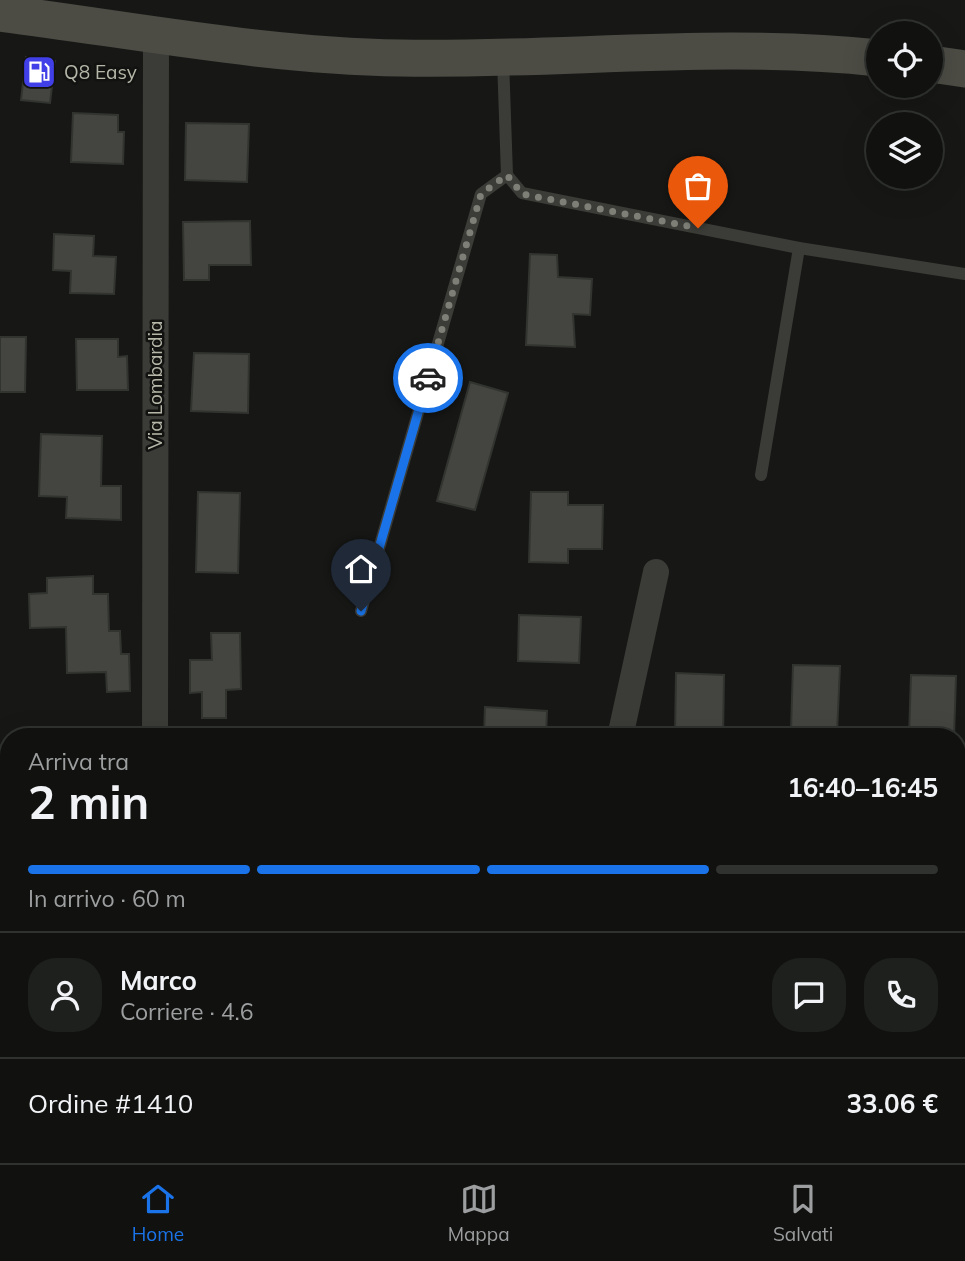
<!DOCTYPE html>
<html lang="it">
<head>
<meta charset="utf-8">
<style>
	body { margin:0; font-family:Mulish,sans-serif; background:#1e201e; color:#f1f3f6; height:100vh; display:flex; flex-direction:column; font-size:26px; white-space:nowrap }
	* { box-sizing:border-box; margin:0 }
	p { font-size:23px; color:#9c9e9f }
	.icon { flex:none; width:38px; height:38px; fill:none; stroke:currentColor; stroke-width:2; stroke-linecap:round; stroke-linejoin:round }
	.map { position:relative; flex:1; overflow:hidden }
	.side { position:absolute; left:0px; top:728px; width:966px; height:436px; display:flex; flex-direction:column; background:#111210; border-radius:28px 28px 0 0; box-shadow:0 7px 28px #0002,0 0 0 2px #303230 }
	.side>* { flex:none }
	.tools { position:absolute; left:866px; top:21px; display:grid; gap:14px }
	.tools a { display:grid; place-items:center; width:77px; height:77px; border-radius:50%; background:#111210; box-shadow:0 7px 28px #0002,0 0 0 2px #303230; font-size:35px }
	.pin { position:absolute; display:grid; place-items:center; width:60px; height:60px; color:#fff; margin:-72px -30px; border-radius:50% 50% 50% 0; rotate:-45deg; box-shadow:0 0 7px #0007 }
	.pin .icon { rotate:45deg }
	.courier { position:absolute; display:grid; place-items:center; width:70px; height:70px; margin:-35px; border:5px solid #1a73e8; border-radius:50%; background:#fff; color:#222; box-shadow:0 2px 9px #0007 }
	.head em { font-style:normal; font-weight:700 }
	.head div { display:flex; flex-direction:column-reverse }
	.head { display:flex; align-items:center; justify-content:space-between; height:119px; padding:0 28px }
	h1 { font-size:46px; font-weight:700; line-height:52px }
	.bar { display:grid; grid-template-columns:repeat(4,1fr); gap:10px 7px; align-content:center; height:84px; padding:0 28px }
	.bar i { height:9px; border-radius:5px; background:#303230 }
	.bar .on { background:#1a73e8 }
	.bar p { grid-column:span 4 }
	.line { display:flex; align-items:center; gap:18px; padding:0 28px; border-top:2px solid #303230 }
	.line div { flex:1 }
	.round { display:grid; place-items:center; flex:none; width:74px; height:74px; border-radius:28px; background:#1e201e }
	.dock { display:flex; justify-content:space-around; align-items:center; height:98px; border-top:2px solid #303230; background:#111210; font-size:19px; color:#9c9e9f }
	.dock a { display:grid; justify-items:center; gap:4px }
	.dock .on { color:#1a73e8 }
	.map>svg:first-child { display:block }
</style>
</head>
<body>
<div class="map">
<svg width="965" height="1163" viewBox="0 0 965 1163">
	<rect width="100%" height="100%" fill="#171816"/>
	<g fill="#444540" stroke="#323430" stroke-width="2">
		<path d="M26,57L55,61L50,103L21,100Z"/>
		<path d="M73,113L118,115V132H124L123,164L71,162Z"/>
		<path d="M186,123L249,124L247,182L185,180Z"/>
		<path d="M250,221L251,265H209V280H184L183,222Z"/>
		<path d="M54,234L94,236L93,256L116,257L114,294L70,293L71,271L53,270Z"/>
		<path d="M530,254L557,255L558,277L592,279L590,315L573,314L575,347L526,345Z"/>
		<path d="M0,337H26L25,392H0Z"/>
		<path d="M76,339H118V357L127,356L128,390H77Z"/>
		<path d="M194,353L249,354L248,413L191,411Z"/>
		<path d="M470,382L508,393L475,510L437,501Z"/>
		<path d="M41,434L102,436L101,486H121V520L66,518L67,497L39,496Z"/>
		<path d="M198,492L240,493L238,573L196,572Z"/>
		<path d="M531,492H568V505H603L602,549H568V563L529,562Z"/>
		<path d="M93,576V594H108L109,631H120L121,654H129L130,691L107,692L106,672L67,673L66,627L30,628L29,594L47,593V578Z"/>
		<path d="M519,615L581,617L579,663L518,661Z"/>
		<path d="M211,633H240L241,689L226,690V718H202V692L190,693V660H212Z"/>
		<path d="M793,665L840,666L837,733L791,731Z"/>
		<path d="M676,673L724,675L723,737H675Z"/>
		<path d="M911,675L956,676L954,737H909Z"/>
		<path d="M485,707L547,711L546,737H484Z"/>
	</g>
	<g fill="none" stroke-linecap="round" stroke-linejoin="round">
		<g stroke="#3b3c37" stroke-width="12">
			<path d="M503,59L507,175L522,193L799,248L965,274"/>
			<path d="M761,475L799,248"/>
			<path d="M361,611L481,194L507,175"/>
		</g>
		<g stroke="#3b3c37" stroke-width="26">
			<path d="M155,737L156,33"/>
			<path d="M620,737L656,572"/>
			<path d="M957,920H965"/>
			<path d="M0,1036L9,1040"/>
		</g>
		<g stroke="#4c4c45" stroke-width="37">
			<path d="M0,13C133,30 267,56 401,58C561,61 719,41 878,58"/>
			<path d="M931,64L965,69"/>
		</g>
	</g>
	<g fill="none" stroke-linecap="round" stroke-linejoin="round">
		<path stroke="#7e7f76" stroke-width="7" stroke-dasharray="0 12.6" d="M428,378L481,194L507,175L522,194L698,228"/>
		<path stroke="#1a73e8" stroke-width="9" d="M361,611L428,378"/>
	</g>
	<defs>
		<g id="fuel-square" transform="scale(1.75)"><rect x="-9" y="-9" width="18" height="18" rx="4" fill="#413fe7" stroke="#121311"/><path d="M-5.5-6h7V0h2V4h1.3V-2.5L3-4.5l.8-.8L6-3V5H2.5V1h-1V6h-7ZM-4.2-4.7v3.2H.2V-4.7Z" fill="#fff"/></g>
	</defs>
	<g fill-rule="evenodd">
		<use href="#fuel-square" x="39" y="72"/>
	</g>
	<g text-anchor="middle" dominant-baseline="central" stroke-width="5" stroke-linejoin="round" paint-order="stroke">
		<g font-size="19" fill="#b6b7a9" stroke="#121311" text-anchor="start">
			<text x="64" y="72">Q8 Easy</text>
		</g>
		<g font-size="19" fill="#b6b7a9" stroke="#121311">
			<text transform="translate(155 385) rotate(-90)">Via Lombardia</text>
		</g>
	</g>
</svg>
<div class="tools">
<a><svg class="icon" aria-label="locate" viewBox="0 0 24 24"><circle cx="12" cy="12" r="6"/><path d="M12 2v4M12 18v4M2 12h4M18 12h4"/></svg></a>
<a><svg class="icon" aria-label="layers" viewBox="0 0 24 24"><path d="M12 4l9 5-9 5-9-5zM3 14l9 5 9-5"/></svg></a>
</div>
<div class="pin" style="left:698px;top:228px;background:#ea580c"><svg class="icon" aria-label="bag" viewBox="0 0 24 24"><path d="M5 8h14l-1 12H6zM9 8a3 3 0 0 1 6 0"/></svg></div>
<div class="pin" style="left:361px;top:611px;background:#1f2937"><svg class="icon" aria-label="home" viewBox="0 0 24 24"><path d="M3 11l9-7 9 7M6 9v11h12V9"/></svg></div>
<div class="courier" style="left:428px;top:378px"><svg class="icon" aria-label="car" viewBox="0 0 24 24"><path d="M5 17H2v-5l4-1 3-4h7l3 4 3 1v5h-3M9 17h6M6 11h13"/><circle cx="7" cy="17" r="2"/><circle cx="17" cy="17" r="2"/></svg></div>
<section class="side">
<div class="head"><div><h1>2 min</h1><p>Arriva tra</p></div><em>16:40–16:45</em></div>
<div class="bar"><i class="on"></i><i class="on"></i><i class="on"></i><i></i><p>In arrivo · 60 m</p></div>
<div class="line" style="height:126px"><a class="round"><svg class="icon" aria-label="person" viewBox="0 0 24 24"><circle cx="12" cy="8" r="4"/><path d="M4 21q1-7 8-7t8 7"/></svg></a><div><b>Marco</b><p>Corriere · 4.6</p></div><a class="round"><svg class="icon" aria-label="chat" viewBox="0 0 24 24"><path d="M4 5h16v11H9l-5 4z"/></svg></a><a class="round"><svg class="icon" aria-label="phone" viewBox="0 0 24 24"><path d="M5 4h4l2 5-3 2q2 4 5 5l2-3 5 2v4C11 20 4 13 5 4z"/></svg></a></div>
<div class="line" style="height:91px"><div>Ordine #1410</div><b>33.06 €</b></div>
</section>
</div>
<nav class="dock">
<a class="on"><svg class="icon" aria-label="home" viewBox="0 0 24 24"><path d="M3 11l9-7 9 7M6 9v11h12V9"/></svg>Home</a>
<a><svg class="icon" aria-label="map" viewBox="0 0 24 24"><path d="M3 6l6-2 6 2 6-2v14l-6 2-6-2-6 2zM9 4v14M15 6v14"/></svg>Mappa</a>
<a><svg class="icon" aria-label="saved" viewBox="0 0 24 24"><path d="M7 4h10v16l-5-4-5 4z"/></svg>Salvati</a>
</nav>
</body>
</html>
